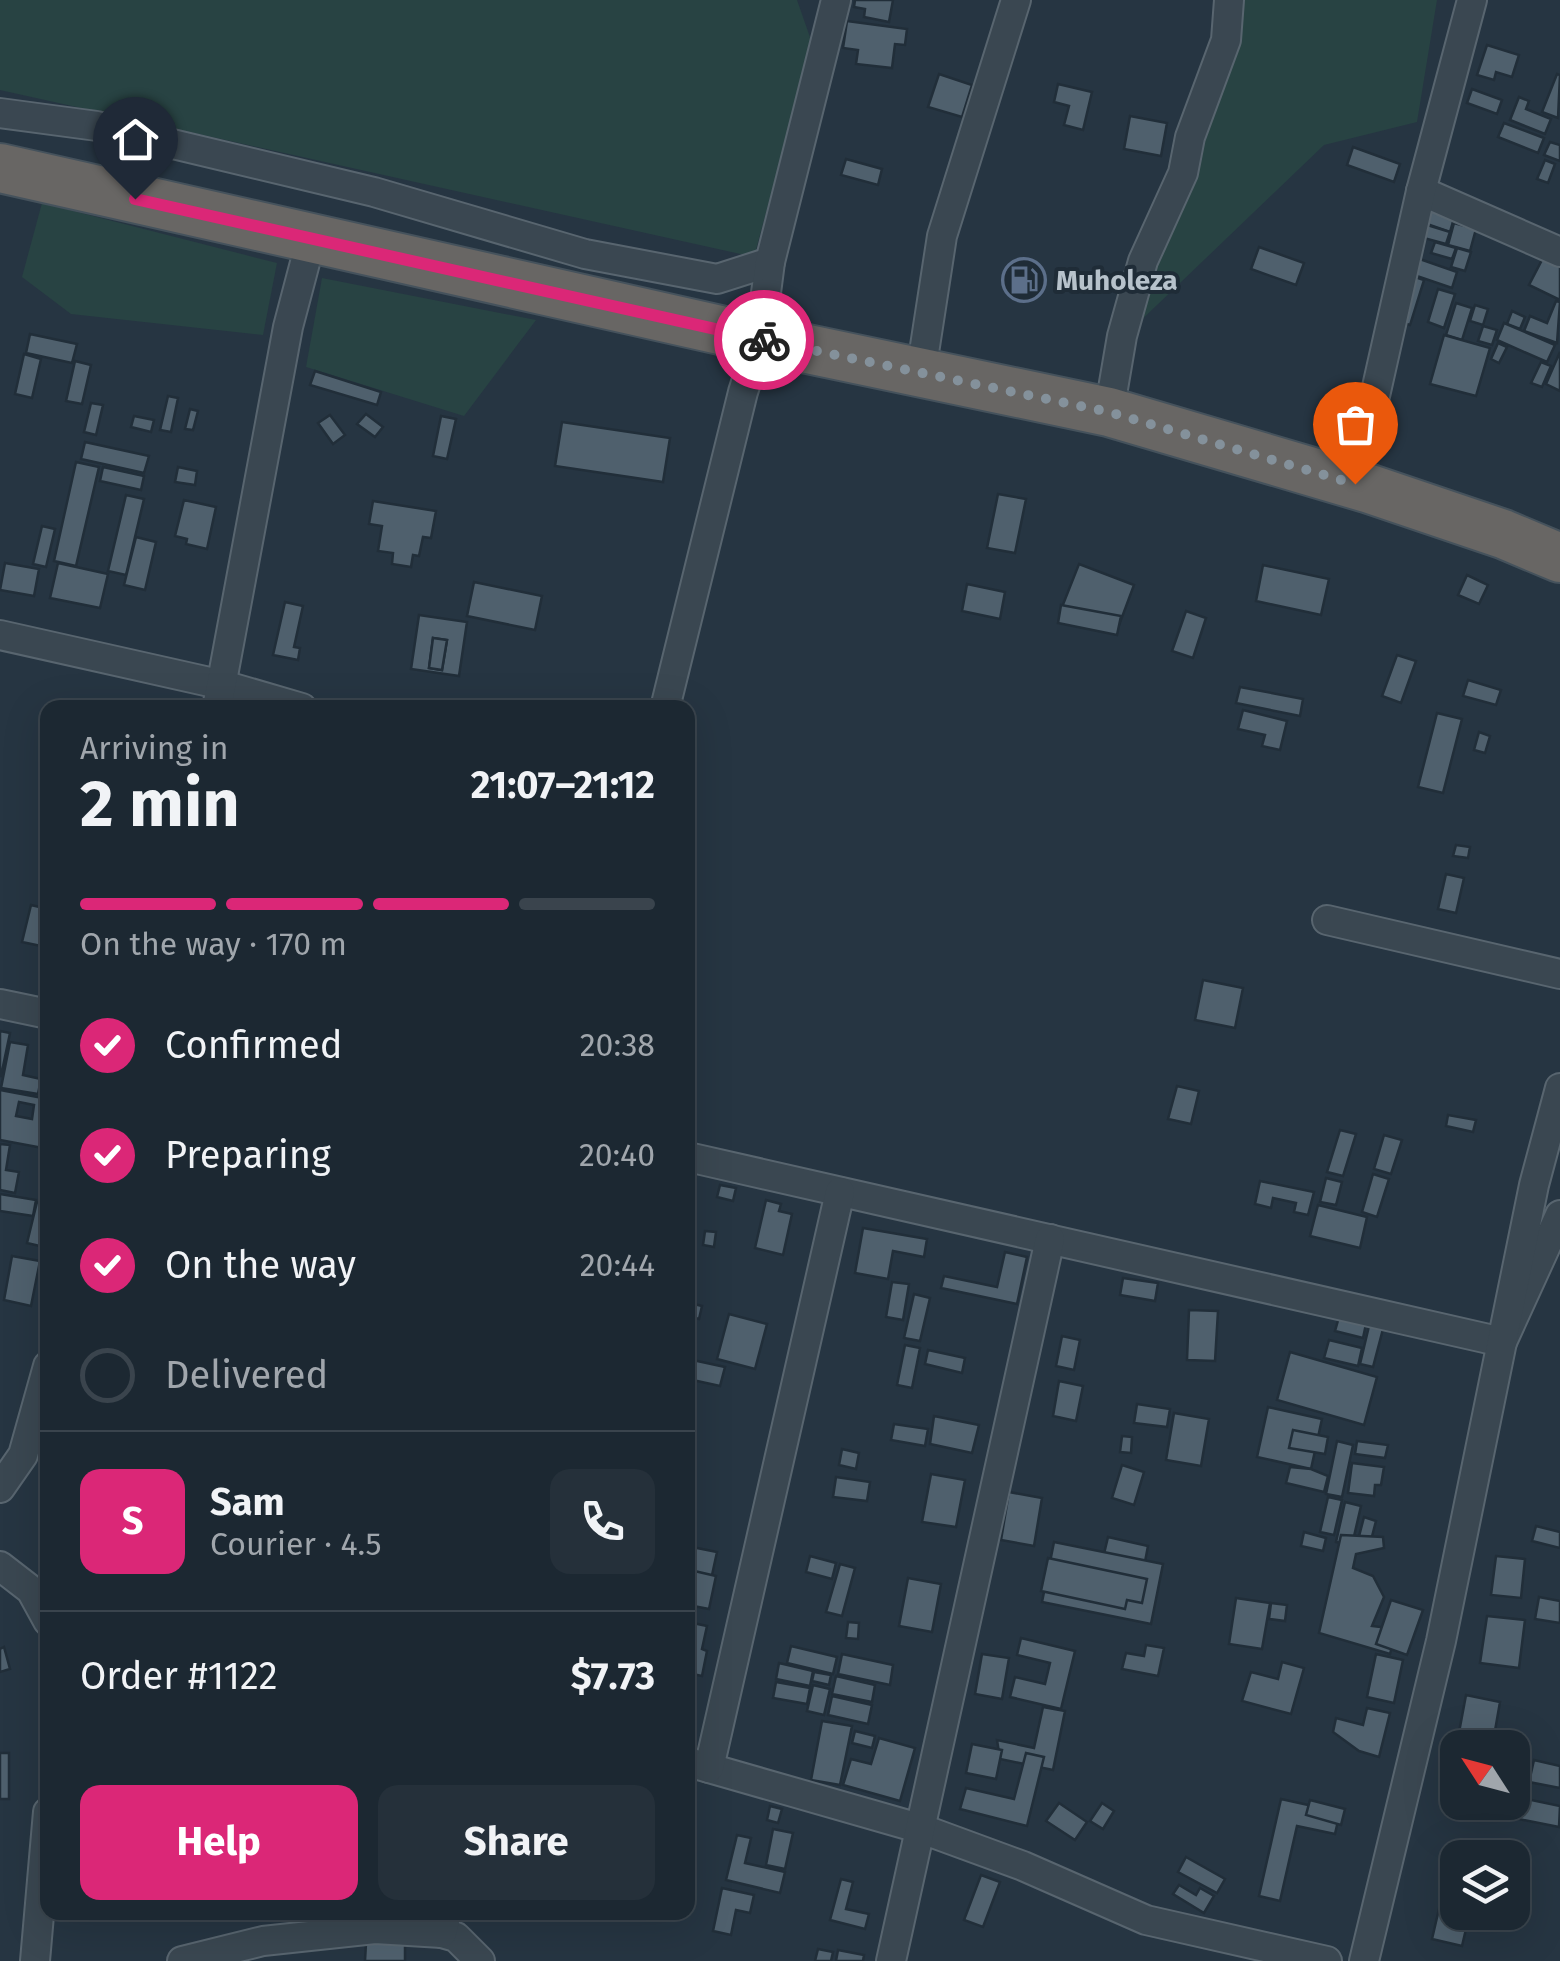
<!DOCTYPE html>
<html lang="en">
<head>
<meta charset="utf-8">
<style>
	body { margin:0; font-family:"Fira Sans",sans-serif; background:#25303a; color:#f1f3f6; height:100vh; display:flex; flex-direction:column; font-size:38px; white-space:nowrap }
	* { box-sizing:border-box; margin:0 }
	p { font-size:32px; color:#a0a6ac }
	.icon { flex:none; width:55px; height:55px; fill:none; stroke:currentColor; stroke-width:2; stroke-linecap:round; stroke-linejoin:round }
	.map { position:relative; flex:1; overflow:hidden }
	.panel { position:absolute; left:40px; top:700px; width:655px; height:1220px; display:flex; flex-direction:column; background:#1c2832; border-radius:20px; box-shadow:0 10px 40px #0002,0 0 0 2px #3a444d }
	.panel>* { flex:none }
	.needle { width:65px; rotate:306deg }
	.buttons { position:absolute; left:1440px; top:1730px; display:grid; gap:20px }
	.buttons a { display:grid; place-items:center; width:90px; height:90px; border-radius:20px; background:#1c2832; box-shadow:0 10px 40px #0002,0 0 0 2px #3a444d; font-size:50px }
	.pin { position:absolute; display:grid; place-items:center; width:85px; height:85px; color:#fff; margin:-102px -42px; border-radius:50% 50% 50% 0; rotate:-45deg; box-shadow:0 0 10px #0007 }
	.pin .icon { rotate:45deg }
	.courier { position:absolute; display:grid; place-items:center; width:100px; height:100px; margin:-50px; border:8px solid #db2777; border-radius:50%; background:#fff; color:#222; box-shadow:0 2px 12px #0007 }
	.summary em { font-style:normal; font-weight:700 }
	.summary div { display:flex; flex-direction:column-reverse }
	.summary { display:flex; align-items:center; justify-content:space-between; height:170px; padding:0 40px }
	h1 { font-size:65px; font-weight:700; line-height:75px }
	.bar { display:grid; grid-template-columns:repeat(4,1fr); gap:15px 10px; align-content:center; height:120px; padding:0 40px }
	.bar i { height:12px; border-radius:8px; background:#3a444d }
	.bar .on { background:#db2777 }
	.bar p { grid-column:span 4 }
	.line { display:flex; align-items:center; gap:25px; padding:0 40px; border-top:2px solid #3a444d }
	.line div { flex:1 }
	.round { display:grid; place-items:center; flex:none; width:105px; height:105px; border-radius:20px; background:#25303a }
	ol { padding:0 40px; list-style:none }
	li { display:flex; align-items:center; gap:30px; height:110px }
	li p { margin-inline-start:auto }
	li .icon { padding:10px; border-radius:50%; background:#db2777; color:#fff; stroke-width:4 }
	li:last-child { color:#a0a6ac }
	li i { width:55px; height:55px; border:5px solid #3a444d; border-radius:50% }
	.action { display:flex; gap:20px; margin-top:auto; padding:20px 40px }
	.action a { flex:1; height:115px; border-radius:20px; background:#db2777; color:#fff; font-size:40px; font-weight:700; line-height:115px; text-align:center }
	.action a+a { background:#25303a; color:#f1f3f6 }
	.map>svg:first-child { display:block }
</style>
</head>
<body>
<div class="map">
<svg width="1560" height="1961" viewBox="0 0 1560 1961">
	<rect width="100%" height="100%" fill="#263542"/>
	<g fill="#284343">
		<path d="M0,0H797L812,43L754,257L0,90Z"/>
		<path d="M1243,0H1437L1417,122L1324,145L1132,329L1221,86L1240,45Z"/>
		<path d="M42,203L277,263L263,335L71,314L22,277Z"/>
		<path d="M322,278L536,320L464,416L306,367Z"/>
	</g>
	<g fill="#4f606d" stroke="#212e39" stroke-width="2.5" fill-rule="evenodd">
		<path d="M855,0H893L889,22L864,17L865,9L854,7Z"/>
		<path d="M847,21L907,29L905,45L895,44L892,68L856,64L858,50L843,48Z"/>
		<path d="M1487,45L1519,55L1512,77L1496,72L1494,80L1477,75Z"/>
		<path d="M939,74L972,85L962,117L928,107Z"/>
		<path d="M1557,74L1560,75L1558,118L1542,112Z"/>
		<path d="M1058,84L1092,92L1083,130L1064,125L1069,106L1054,102Z"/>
		<path d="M1472,89L1502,100L1497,114L1467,103Z"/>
		<path d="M1519,97L1529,101L1526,109L1551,119L1545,134L1510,120Z"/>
		<path d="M1130,116L1167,123L1161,156L1124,149Z"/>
		<path d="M1504,123L1544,138L1538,153L1498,137Z"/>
		<path d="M1550,142L1560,145V161L1544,155Z"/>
		<path d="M1353,147L1400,164L1394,182L1347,165Z"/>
		<path d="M846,159L882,169L878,185L841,175Z"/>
		<path d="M1545,160L1555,164L1548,183L1537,179Z"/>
		<path d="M1428,210L1454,218L1450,232L1424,223Z"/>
		<path d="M1454,223L1476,229L1470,251L1448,245Z"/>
		<path d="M1424,224L1450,232L1446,244L1420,237Z"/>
		<path d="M1435,242L1456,248L1452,259L1431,253Z"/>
		<path d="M1259,247L1304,263L1296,285L1251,269Z"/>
		<path d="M1457,248L1471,252L1465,271L1451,267Z"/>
		<path d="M1414,257L1457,272L1452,288L1408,273Z"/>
		<path d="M1543,258L1560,266V300L1529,285Z"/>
		<path d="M1409,275L1424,280L1410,325L1394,320Z"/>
		<path d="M1438,289L1455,294L1444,328L1428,322Z"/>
		<path d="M1556,301L1560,302L1557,343L1524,331L1530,316L1547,323Z"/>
		<path d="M1456,303L1472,308L1462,340L1446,335Z"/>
		<path d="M1475,305L1488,309L1483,325L1470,321Z"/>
		<path d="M1512,311L1525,317L1520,329L1507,324Z"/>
		<path d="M1504,323L1555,345L1547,362L1497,340Z"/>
		<path d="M1483,326L1497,330L1492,345L1478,341Z"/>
		<path d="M30,334L77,344L72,363L26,353Z"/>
		<path d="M1444,335L1490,348L1476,396L1430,384Z"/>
		<path d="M1498,343L1507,347L1499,363L1491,359Z"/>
		<path d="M1560,352V391L1546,384Z"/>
		<path d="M24,354L41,359L32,398L15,394Z"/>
		<path d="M75,361L91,365L82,404L66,401Z"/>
		<path d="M1541,362L1551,366L1542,387L1531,383Z"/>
		<path d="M315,371L381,392L377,405L310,385Z"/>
		<path d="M168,396L178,398L171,432L160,430Z"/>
		<path d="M91,403L103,405L96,435L84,432Z"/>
		<path d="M190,409L198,411L193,430L185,429Z"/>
		<path d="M366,414L383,427L375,437L357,424Z"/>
		<path d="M330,415L345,435L333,444L318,423Z"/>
		<path d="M134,416L154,420L151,432L131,427Z"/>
		<path d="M441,416L456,419L447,459L433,456Z"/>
		<path d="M562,422L670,438L663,482L555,466Z"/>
		<path d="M85,442L149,456L144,473L81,459Z"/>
		<path d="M76,462L99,467L76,566L54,561Z"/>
		<path d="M103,467L144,476L141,490L100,481Z"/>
		<path d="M178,467L197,471L195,485L175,482Z"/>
		<path d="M998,494L1026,499L1015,553L987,548Z"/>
		<path d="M126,495L144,499L126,575L108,571Z"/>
		<path d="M184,500L216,507L207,549L186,544L187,539L175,536Z"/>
		<path d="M373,501L436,511L431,538L423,537L419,556L413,555L411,567L392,564L393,553L378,551L382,526L369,524Z"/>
		<path d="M42,526L55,529L46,567L33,564Z"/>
		<path d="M136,537L156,542L145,590L124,585Z"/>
		<path d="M5,563L39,569L34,596L0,590Z"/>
		<path d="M58,563L108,574L100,608L50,598Z"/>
		<path d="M1079,564L1134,585L1118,628L1062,607Z"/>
		<path d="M1263,565L1329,579L1321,615L1256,601Z"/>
		<path d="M1467,575L1488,585L1479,604L1458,595Z"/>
		<path d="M474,582L542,596L535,630L467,616Z"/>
		<path d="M967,584L1005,592L1000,619L962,611Z"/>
		<path d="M285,602L303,606L294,647L300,648L298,660L273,655Z"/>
		<path d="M1061,605L1121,616L1117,635L1058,623Z"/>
		<path d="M1186,611L1206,618L1193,658L1172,651Z"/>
		<path d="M419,615L467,622L459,676L411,669ZM433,638L447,640L442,670L429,668Z"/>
		<path d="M433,638L447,640L442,670L429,668Z"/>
		<path d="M1397,655L1416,661L1401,703L1382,696Z"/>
		<path d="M1468,680L1501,690L1496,705L1463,696Z"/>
		<path d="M1240,687L1303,699L1300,716L1236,703Z"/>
		<path d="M1243,710L1287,721L1280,750L1262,746L1265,735L1238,729Z"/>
		<path d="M1437,713L1462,719L1443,793L1418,787Z"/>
		<path d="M1479,732L1490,736L1485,753L1474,750Z"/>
		<path d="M1456,845L1470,847L1468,858L1453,856Z"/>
		<path d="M1446,874L1464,878L1456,913L1438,909Z"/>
		<path d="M31,905L48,909L41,946L22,942Z"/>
		<path d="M1203,980L1243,988L1235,1028L1195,1020Z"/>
		<path d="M0,1031L10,1033L1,1076H0Z"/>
		<path d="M10,1042L28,1045L23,1075L41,1079L38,1094L1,1088Z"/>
		<path d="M1177,1086L1199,1091L1191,1124L1168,1119Z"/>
		<path d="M0,1090L48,1099V1149L0,1140ZM19,1102L34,1105L32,1119L16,1116Z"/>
		<path d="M1448,1115L1476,1120L1473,1132L1446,1126Z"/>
		<path d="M1340,1130L1356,1134L1343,1176L1327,1172Z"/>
		<path d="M1384,1135L1402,1140L1391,1174L1374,1169Z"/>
		<path d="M0,1144L10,1145L6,1170L19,1172L15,1193L0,1190Z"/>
		<path d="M1373,1174L1389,1179L1377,1217L1362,1212Z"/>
		<path d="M1326,1178L1342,1182L1336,1205L1320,1202Z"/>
		<path d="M1260,1181L1314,1192L1308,1215L1294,1212L1296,1203L1273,1198L1271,1208L1255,1204Z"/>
		<path d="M720,1185L736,1188L733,1201L717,1197Z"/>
		<path d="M0,1194L36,1200L33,1216L0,1211Z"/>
		<path d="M766,1200L781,1204L779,1211L792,1214L783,1255L755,1248Z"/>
		<path d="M37,1202L48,1204V1248L27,1243Z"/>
		<path d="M1318,1205L1367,1217L1360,1248L1310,1236Z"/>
		<path d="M863,1228L927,1239L924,1257L893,1251L888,1279L855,1273Z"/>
		<path d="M705,1231L716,1232L714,1247L703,1245Z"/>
		<path d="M1005,1252L1027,1257L1017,1304L941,1288L944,1276L997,1287Z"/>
		<path d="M12,1256L40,1261L31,1306L4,1300Z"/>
		<path d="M1123,1278L1158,1283L1155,1301L1120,1295Z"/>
		<path d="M892,1282L909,1284L903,1320L886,1317Z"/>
		<path d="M914,1294L930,1298L920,1341L904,1338Z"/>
		<path d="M690,1303L702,1306L699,1319L688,1316Z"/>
		<path d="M1189,1310L1218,1311L1215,1361L1187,1360Z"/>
		<path d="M729,1314L767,1324L755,1369L717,1359Z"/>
		<path d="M1339,1317L1366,1324L1363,1338L1335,1331Z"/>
		<path d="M1369,1326L1383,1329L1373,1367L1360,1364Z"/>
		<path d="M1062,1336L1080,1340L1074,1370L1056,1366Z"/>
		<path d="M1329,1340L1362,1348L1358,1366L1324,1358Z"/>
		<path d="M905,1345L920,1348L912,1388L897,1385Z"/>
		<path d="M928,1350L965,1358L962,1373L925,1364Z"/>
		<path d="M1290,1352L1377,1377L1364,1425L1277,1400Z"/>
		<path d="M688,1359L725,1367L720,1386L688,1379Z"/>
		<path d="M1059,1381L1083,1386L1076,1421L1053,1416Z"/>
		<path d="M1137,1404L1170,1409L1167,1427L1134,1423Z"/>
		<path d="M1268,1407L1322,1419L1311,1469L1257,1457Z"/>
		<path d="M1174,1413L1209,1419L1201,1466L1166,1460Z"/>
		<path d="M934,1416L979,1425L972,1453L930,1444Z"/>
		<path d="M894,1424L928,1429L925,1446L891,1440Z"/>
		<path d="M1293,1430L1328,1437L1325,1454L1289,1448Z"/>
		<path d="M1122,1436L1132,1437L1131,1453L1120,1452Z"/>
		<path d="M1337,1441L1353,1445L1342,1497L1326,1494Z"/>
		<path d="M1357,1441L1388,1445L1385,1458L1355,1454Z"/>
		<path d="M842,1449L859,1453L856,1469L839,1465Z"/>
		<path d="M1352,1463L1384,1467L1381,1485H1375L1374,1496L1348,1493Z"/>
		<path d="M1122,1465L1144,1472L1134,1505L1112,1498Z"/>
		<path d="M1290,1467L1311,1469L1328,1476L1324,1492L1286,1483Z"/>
		<path d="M931,1474L965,1480L956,1527L922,1522Z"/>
		<path d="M836,1477L870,1482L867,1501L833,1497Z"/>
		<path d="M1009,1492L1042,1498L1034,1546L1001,1540Z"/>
		<path d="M1328,1497L1342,1500L1334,1535L1320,1532Z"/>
		<path d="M1345,1502L1361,1506L1352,1545L1336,1542Z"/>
		<path d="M1364,1517L1376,1521L1369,1548L1357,1544Z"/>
		<path d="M1536,1526L1560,1532V1548L1532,1541Z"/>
		<path d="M1304,1532L1326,1538L1323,1551L1301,1546Z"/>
		<path d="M1341,1535L1383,1537L1384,1548L1356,1554L1353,1568L1373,1576L1384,1597L1372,1626L1397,1629L1390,1654L1319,1633Z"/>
		<path d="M1108,1537L1148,1546L1144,1567L1103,1558Z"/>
		<path d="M1054,1542L1163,1564L1151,1624L1042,1602Z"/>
		<path d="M692,1547L717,1552L709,1589L688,1584Z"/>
		<path d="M810,1556L836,1563L832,1579L806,1572Z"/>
		<path d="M1496,1556L1525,1559L1521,1598L1491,1595Z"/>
		<path d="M1048,1558L1147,1579L1142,1603L1127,1600L1125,1609L1041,1591Z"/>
		<path d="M840,1564L855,1568L842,1616L826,1612Z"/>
		<path d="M690,1570L716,1576L709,1609L688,1605Z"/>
		<path d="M908,1578L941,1584L932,1632L899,1626Z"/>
		<path d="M1539,1597L1560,1601V1623L1535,1619Z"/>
		<path d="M1236,1598L1270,1603L1262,1649L1229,1644Z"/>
		<path d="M1391,1600L1423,1610L1407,1655L1376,1644Z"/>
		<path d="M1271,1603L1287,1605L1285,1621L1269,1619Z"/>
		<path d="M1487,1616L1525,1620L1519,1668L1480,1663Z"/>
		<path d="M688,1622L707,1626L702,1649L707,1651L702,1676L688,1673Z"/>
		<path d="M848,1622L859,1623L858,1639L846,1638Z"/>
		<path d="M1021,1638L1075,1651L1061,1709L1010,1697L1015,1677L1045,1684L1050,1663L1017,1655Z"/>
		<path d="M1146,1645L1164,1648L1158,1676L1122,1669L1126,1653L1144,1656Z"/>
		<path d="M791,1646L837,1657L833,1674L787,1663Z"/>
		<path d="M4,1647L10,1669L0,1672V1649Z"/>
		<path d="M842,1654L893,1665L890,1685L838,1674Z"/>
		<path d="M982,1654L1009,1658L1002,1699L975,1694Z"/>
		<path d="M1376,1654L1403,1660L1394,1703L1367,1697Z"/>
		<path d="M1282,1662L1304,1668L1291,1714L1242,1701L1251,1672L1278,1679Z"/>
		<path d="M779,1663L813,1671L810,1686L776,1679Z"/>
		<path d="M814,1672L831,1675L829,1685L812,1681Z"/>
		<path d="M836,1676L875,1685L872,1702L832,1694Z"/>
		<path d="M776,1682L810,1688L807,1704L773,1698Z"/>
		<path d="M813,1685L830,1689L824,1715L807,1711Z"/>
		<path d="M1466,1695L1500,1702L1492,1748L1457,1743Z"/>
		<path d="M832,1696L872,1705L868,1724L828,1715Z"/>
		<path d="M1043,1707L1065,1711L1053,1770L1000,1759L997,1740L1034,1748Z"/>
		<path d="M1367,1708L1390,1713L1379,1757L1359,1751L1333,1732L1336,1718L1363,1725Z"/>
		<path d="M822,1721L852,1726L840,1785L811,1780Z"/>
		<path d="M855,1731L875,1736L872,1748L852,1743Z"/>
		<path d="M879,1738L915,1748L900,1801L843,1785L851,1759L871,1764Z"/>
		<path d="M972,1744L1002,1750L996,1779L966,1773Z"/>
		<rect x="0" y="1753" width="9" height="46"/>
		<path d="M1026,1753L1044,1757L1027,1826L960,1809L966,1788L1014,1799Z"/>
		<path d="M1452,1755L1458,1757V1785L1446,1783Z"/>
		<path d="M1534,1760L1560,1766V1788L1529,1782Z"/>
		<path d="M1512,1796L1560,1806L1559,1827L1489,1813L1492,1802H1512Z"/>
		<path d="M1281,1799L1340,1812L1335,1834L1297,1826L1280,1901L1259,1896Z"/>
		<path d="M1310,1800L1345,1809L1341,1825L1306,1815Z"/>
		<path d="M1059,1803L1087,1822L1075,1840L1046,1821Z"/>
		<path d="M1102,1803L1114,1811L1103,1829L1090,1821Z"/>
		<path d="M770,1806L782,1809L778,1823L767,1820Z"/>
		<path d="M773,1829L793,1833L785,1869L766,1865Z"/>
		<path d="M737,1835L751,1838L745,1863L785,1872L780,1893L726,1880Z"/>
		<path d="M1186,1857L1225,1879L1217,1893L1178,1872Z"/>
		<path d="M1451,1857L1458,1858V1912H1470L1462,1946L1432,1939Z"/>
		<path d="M981,1875L1000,1882L983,1927L964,1920Z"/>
		<path d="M841,1879L853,1882L846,1909L869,1914L865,1929L830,1920Z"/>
		<path d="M1179,1885L1196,1895L1200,1888L1214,1896L1204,1913L1173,1894Z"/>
		<path d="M722,1888L754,1895L750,1913L736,1910L731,1935L713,1931Z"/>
		<path d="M366,1943L405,1944V1961H365Z"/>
		<path d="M818,1949L833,1952L831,1961H815Z"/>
		<path d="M838,1950L864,1955L863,1961H836Z"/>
	</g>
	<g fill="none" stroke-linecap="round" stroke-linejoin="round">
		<g stroke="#58656f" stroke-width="32">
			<g id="minor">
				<path d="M0,113L97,126L374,192L585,254L717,279L770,262"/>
				<path d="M1421,191L1560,252"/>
				<path d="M921,372L942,236L1016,0"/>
				<path d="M1109,412L1122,336L1143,261L1183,173L1190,137L1226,40L1229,0"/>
				<path d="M1355,485L1421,191L1472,0"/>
				<path d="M0,635L223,685L302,708"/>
				<path d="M217,708L288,327L311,240"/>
				<path d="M665,708L743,392L760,339L770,262L836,0"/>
				<path d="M1327,920L1560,974"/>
				<path d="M0,1004L48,1014"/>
				<path d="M688,1157L1502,1342L1560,1215"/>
				<path d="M0,1488L23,1455L48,1366"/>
				<path d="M0,1566L31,1590L48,1621"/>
				<path d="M688,1762L922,1829L1023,1866L1146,1920L1327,1961"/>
				<path d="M709,1768L840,1192"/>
				<path d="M442,1933L456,1937L480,1961"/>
				<path d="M35,1961L48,1812"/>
				<path d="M182,1961L263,1941L375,1929L442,1933L447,1912"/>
				<path d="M891,1961L1050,1239"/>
				<path d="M1364,1961L1441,1641L1534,1185L1560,1088"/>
			</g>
		</g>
		<g stroke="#45525c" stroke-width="52">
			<path id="trunk" d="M0,168L760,339L1109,412L1370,489L1503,534L1560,558"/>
		</g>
		<use href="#minor" stroke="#3a4751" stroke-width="28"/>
		<use href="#trunk" stroke="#686664" stroke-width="48"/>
	</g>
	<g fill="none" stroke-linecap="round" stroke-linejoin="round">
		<path stroke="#84919b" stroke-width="10" stroke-dasharray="0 18" d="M764,340L1109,412L1355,484"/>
		<path stroke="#db2777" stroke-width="12" d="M135,199L764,340"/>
	</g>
	<defs>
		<g id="fuel-ring" transform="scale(2.25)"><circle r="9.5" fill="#1f2c37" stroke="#5c6f8a" stroke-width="1.5"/><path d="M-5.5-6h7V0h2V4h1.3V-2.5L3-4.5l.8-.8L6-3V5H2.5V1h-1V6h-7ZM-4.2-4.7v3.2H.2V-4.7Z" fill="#5c6f8a"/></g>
	</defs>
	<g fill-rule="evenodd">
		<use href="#fuel-ring" x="1024" y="280"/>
	</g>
	<g text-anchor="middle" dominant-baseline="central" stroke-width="8" stroke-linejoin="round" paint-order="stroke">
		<g font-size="28" font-weight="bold" fill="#b7c2cb" stroke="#1f2c37" text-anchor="start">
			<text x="1056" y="280">Muholeza</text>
		</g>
	</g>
</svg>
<div class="buttons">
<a><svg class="needle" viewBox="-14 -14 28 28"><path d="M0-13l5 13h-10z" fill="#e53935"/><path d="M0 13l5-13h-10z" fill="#a0a6ac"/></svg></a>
<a><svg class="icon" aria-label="layers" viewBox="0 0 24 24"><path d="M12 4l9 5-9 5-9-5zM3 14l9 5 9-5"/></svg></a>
</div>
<div class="pin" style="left:1355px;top:484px;background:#ea580c"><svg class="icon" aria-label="bag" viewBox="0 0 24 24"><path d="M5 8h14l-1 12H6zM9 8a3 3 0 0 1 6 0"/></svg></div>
<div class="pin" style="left:135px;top:199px;background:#1f2937"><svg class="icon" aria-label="home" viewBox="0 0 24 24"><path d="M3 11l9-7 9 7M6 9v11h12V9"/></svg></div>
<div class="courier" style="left:764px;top:340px"><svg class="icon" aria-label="bike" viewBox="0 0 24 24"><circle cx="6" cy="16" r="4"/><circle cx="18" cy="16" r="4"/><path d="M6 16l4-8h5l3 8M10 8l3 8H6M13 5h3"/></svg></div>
<section class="panel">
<div class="summary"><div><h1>2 min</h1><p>Arriving in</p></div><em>21:07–21:12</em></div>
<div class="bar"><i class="on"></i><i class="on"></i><i class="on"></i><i></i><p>On the way · 170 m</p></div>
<ol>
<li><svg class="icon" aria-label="check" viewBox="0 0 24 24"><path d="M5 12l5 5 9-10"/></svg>Confirmed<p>20:38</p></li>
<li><svg class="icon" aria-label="check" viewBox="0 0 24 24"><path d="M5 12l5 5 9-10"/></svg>Preparing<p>20:40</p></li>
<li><svg class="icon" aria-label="check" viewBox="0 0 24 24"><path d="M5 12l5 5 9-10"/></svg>On the way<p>20:44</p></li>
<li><i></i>Delivered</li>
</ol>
<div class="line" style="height:180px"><b class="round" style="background:#db2777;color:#fff">S</b><div><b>Sam</b><p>Courier · 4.5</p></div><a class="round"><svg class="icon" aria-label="phone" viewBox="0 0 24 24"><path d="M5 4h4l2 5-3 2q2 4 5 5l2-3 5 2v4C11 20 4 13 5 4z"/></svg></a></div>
<div class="line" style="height:130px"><div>Order #1122</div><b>$7.73</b></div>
<div class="action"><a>Help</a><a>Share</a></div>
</section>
</div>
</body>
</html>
